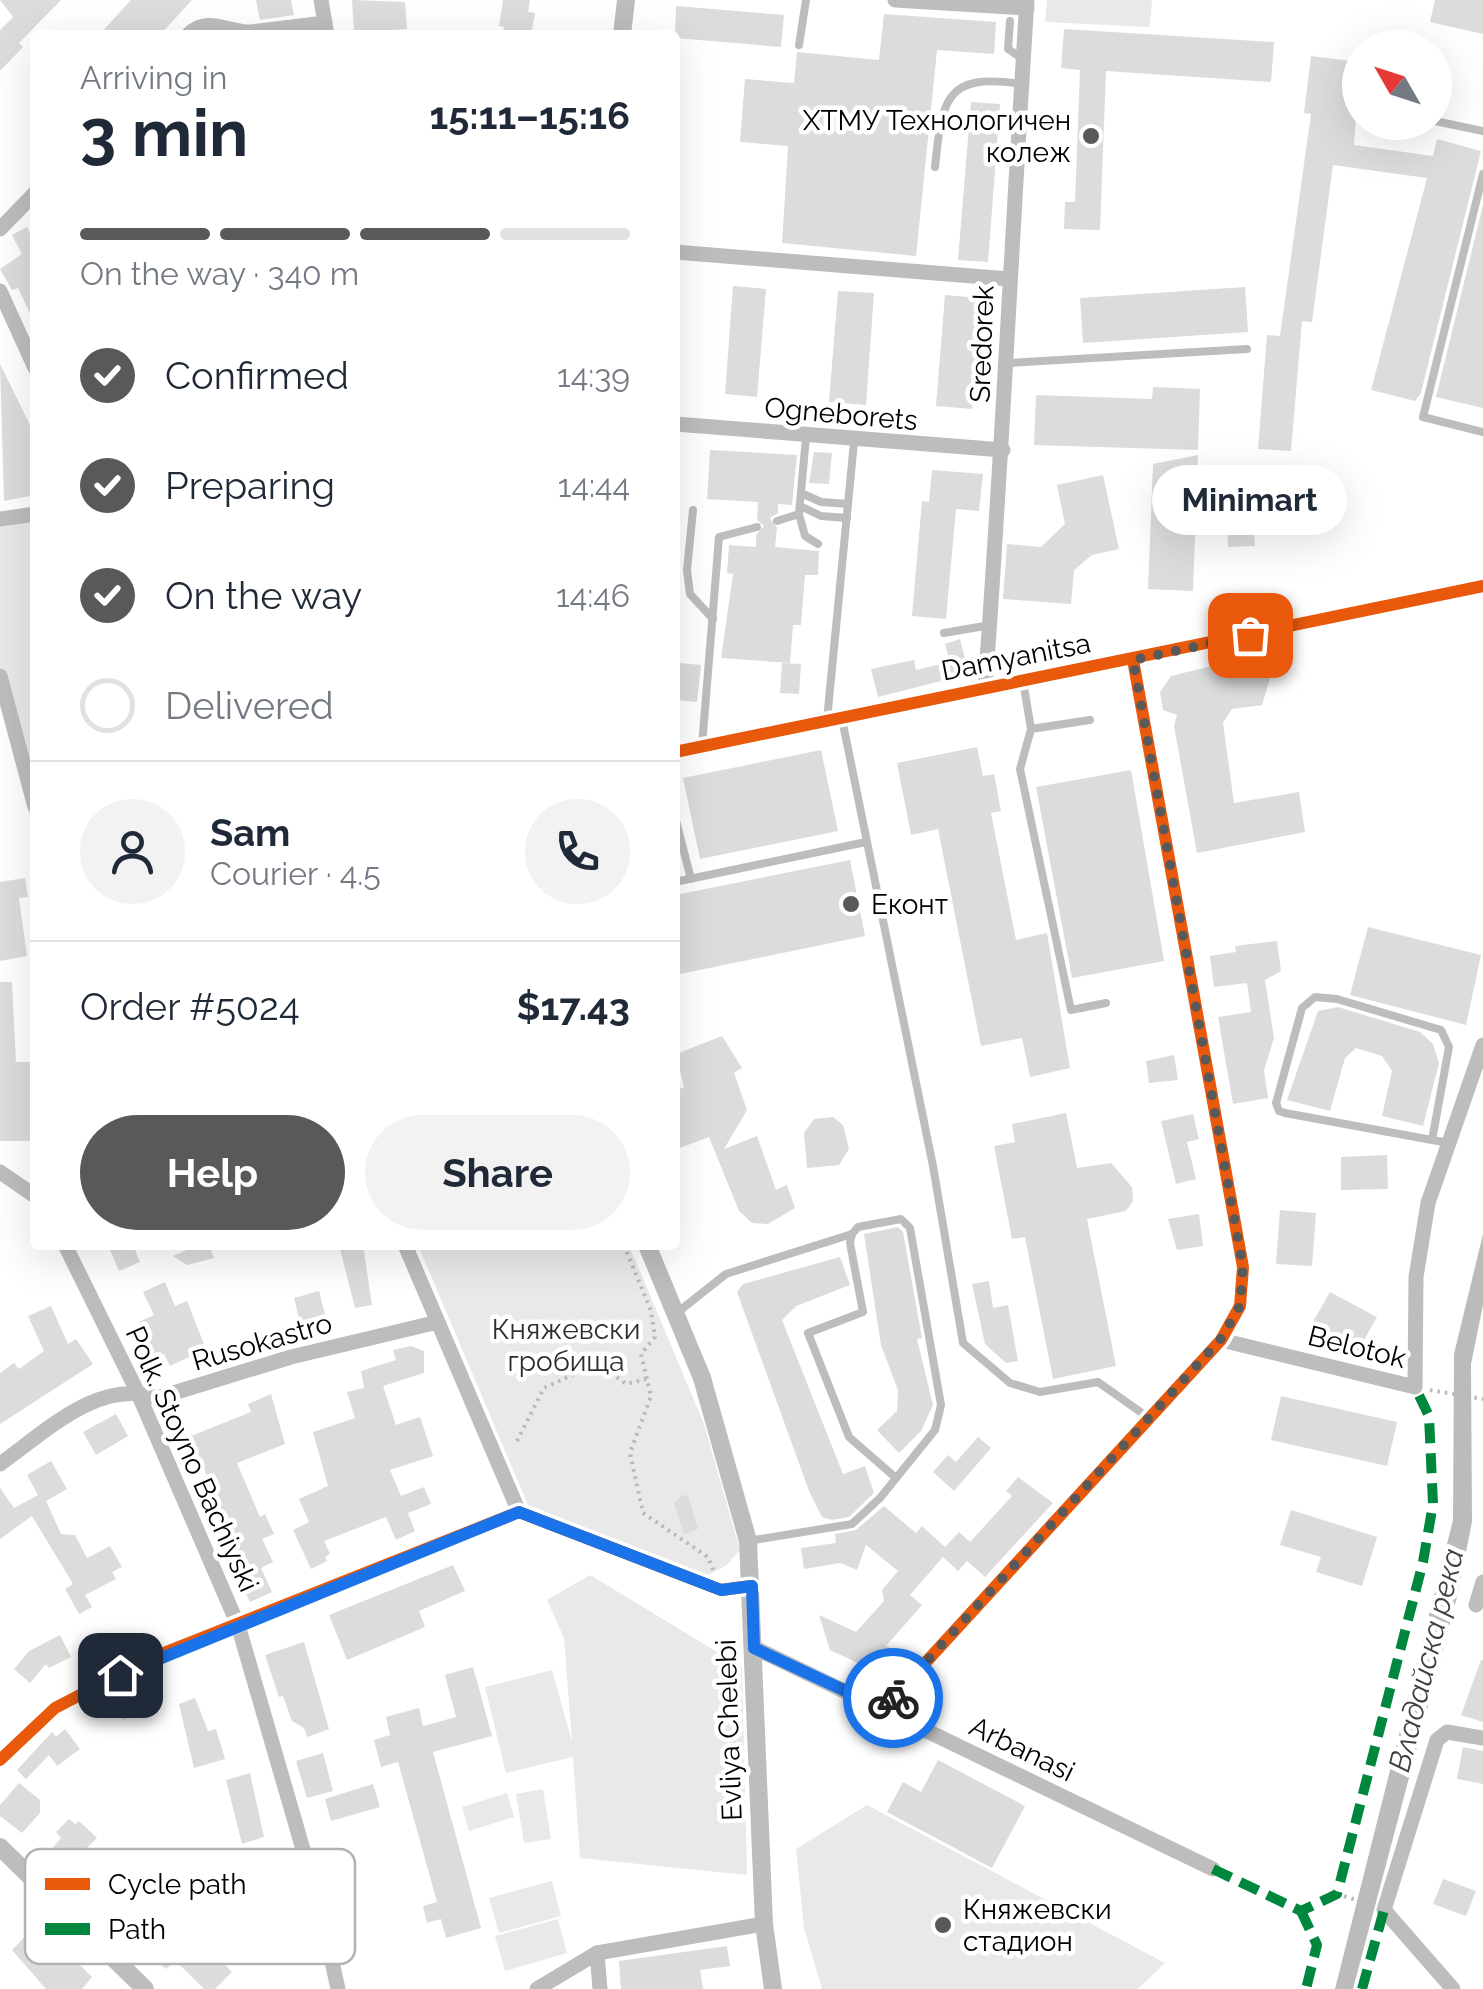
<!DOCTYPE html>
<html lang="en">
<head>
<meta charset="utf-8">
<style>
	body { margin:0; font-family:Raleway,sans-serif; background:#f2f2f3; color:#1f2937; height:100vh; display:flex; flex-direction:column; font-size:38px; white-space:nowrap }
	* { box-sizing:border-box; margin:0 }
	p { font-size:32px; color:#747a83 }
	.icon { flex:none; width:55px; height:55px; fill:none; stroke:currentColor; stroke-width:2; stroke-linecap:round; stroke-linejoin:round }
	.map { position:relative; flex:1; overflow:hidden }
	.drawer { position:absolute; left:30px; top:30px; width:650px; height:1220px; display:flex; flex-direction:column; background:#fff; border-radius:10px; box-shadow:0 10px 40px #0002 }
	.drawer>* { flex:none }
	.needle { width:65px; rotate:309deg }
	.buttons { position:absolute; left:1342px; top:30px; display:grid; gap:20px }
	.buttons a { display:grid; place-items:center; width:110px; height:110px; border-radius:50%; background:#fff; box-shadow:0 10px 40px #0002; font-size:50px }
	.pin { position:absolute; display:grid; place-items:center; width:85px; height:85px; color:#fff; margin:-42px; border-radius:20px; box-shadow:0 5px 15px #0006 }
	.courier { position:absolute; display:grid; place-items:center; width:100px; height:100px; margin:-50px; border:8px solid #1a73e8; border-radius:50%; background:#fff; color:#222; box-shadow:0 2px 12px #0007 }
	.bubble { position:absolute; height:70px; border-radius:35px; background:#fff; box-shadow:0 10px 40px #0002; font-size:32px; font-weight:700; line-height:70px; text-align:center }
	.summary em { font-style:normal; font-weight:700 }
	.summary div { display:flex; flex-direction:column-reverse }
	.summary { display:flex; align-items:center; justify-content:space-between; height:170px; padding:0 50px }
	h1 { font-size:65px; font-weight:700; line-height:75px }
	.bar { display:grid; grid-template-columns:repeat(4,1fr); gap:15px 10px; align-content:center; height:120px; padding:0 50px }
	.bar i { height:12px; border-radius:8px; background:#e0e1e3 }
	.bar .active { background:#595959 }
	.bar p { grid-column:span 4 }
	.line { display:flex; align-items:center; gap:25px; padding:0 50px; border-top:2px solid #e0e1e3 }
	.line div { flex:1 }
	.round { display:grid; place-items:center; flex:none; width:105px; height:105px; border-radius:52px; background:#f2f2f3 }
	ol { padding:0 50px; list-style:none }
	li { display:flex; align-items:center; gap:30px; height:110px }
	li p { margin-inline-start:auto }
	li .icon { padding:10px; border-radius:50%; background:#595959; color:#fff; stroke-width:4 }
	li:last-child { color:#747a83 }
	li i { width:55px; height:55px; border:5px solid #e0e1e3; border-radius:50% }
	.primary-button { display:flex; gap:20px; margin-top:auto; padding:20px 50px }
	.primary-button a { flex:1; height:115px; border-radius:60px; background:#595959; color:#fff; font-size:40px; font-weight:700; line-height:115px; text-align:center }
	.primary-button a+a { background:#f2f2f3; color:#1f2937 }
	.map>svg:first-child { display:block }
</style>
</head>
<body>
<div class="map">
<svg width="1483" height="1989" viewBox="0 0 1483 1989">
	<rect width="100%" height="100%" fill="#fff"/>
	<g fill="#e9e9e9">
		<path d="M1047,0H1152L1150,27L1045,22Z"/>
		<path d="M35,514V807L0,676V519Z"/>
		<path d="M418,1245H629L704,1424L740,1550L727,1565L708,1575L528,1505Z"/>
		<path d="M590,1575L742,1667L747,1875L580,1858L573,1757L506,1773L485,1687L552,1670L572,1742L564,1638L547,1600Z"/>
		<path d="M543,1789L551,1839L524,1843L516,1794Z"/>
		<path d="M507,1793L514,1817L469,1831L462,1807Z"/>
		<path d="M867,1805L1165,1963L1138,1989H822L804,1928L796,1849Z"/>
		<path d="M552,1881L561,1916L499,1933L489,1898Z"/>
		<path d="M558,1919L567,1953L505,1971L495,1936Z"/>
	</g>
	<path fill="#bbb" d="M1483,1234V1305L1471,1364L1472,1522L1457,1597L1353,1989H1335L1453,1520L1454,1354Z"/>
	<g fill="#dcdcdc">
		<path d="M0,0H61L19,43L23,47L0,71V30L13,17Z"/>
		<path d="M131,0H192L160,35H99Z"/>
		<path d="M256,0H291L294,15L260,20Z"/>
		<path d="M352,0L405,2L407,29L354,33Z"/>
		<path d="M503,0H530L528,12L535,13L531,35H503L504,27L499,26Z"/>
		<path d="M1435,0H1483V34L1430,22Z"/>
		<path d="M676,6L784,15L781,47L675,38Z"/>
		<path d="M884,14L996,22L994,54L937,50L916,256L782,243L788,146L740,142L745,79L794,83L797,52L879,60Z"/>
		<path d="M1064,29L1274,42L1271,82L1106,71L1100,230L1064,229L1065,202H1075L1080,70L1061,68Z"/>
		<path d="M1311,56L1360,62L1354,145L1433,156L1437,139L1481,151L1421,393L1415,401L1371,390L1427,178L1333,165L1312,322L1302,321L1291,451L1258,449L1267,335L1280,336L1311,114L1304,113Z"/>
		<path d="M971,102L1000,104L988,262L958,260Z"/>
		<path d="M1483,205V408L1436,397Z"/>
		<path d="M27,227L35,243V324L18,288L12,290L0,269L22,254L12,235Z"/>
		<path d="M733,286L766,289L757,397L725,394Z"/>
		<path d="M1245,287L1248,332L1083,343L1080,298Z"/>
		<path d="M838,291L874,293L866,405L829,402Z"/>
		<path d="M945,295L981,298L972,409L936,406Z"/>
		<path d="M0,364L30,425L35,458V495L4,501Z"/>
		<path d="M1153,387L1200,389L1198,450L1034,445L1036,395L1152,399Z"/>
		<path d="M710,450L797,455L792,505L778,504V513L770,518L777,528L775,547L819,551L818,575H805L801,625H793L790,663L721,658L733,574L727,573L729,545L756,547V535L764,526L757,520L758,502L707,499Z"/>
		<path d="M814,452L832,453L829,484L809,483Z"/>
		<path d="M1198,455L1193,591L1148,589L1153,464Z"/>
		<path d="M932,470L983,474L979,511L956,509L946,619L912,616L922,501L929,502Z"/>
		<path d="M1103,475L1119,549L1092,555L1074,570L1071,604L1003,599L1007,544L1041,547L1065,524L1057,485Z"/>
		<path d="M1252,496L1255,546L1228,547L1226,497Z"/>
		<path d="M960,639L969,674L878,697L871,669L914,660L916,670L950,662L945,644Z"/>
		<path d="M1232,661L1274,665L1262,705L1232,709L1223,723L1234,803L1299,792L1305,832L1197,853L1174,726L1177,715L1163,710L1160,692L1171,676Z"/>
		<path d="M679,663L701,665L697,702L676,700Z"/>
		<path d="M782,663L801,664L799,694L780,693Z"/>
		<path d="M977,747L983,776L994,774L1001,811L991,813L1016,940L1047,933L1070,1068L1030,1077L1022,1038L981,1046L938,829L911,835L897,763Z"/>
		<path d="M821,750L838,831L700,859L683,778Z"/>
		<path d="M1131,770L1164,961L1072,978L1036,787Z"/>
		<path d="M850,860L865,936L675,975V895Z"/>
		<path d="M25,878L28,897L19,898L27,956L0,961V882Z"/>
		<path d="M1368,927L1481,955L1466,1025L1350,995Z"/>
		<path d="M1277,941L1281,971L1265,980L1274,1038L1264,1070L1268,1098L1233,1104L1218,1017L1251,1012L1247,983L1214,987L1210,956L1236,952L1235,946Z"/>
		<path d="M0,982H12L16,1062H35L34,1141H0Z"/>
		<path d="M1338,1007L1420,1032L1433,1044L1439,1063L1423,1126L1382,1116L1392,1071L1382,1056L1356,1048L1345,1058L1330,1111L1287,1100L1318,1011Z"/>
		<path d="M722,1036L742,1068L734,1073L747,1110L724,1149L757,1136L776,1190L787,1185L795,1208L768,1224L752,1223L739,1211L709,1137L675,1150V1091L684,1087L676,1054Z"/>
		<path d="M1174,1055L1178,1080L1149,1083L1146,1061Z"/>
		<path d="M1066,1113L1077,1168L1111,1163L1132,1187L1133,1201L1126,1211L1087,1219L1116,1366L1053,1379L1025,1237L1012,1239L994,1146L1015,1142L1012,1124Z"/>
		<path d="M1193,1114L1199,1139L1187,1142L1196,1179L1176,1184L1161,1121Z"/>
		<path d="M833,1117L843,1125L849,1149L839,1165L807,1168L804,1133L814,1119Z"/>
		<path d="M1387,1155L1388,1189L1341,1190V1157Z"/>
		<path d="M1280,1210L1316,1213L1312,1266L1276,1264Z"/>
		<path d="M1199,1214L1203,1246L1177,1250L1168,1219Z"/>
		<path d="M898,1227L903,1232L922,1338L917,1339L933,1405L921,1431L899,1453L877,1430L897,1411L898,1390L881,1345L864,1234Z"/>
		<path d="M108,1245H133L140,1262L119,1271Z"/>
		<path d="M198,1245H209L214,1258L187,1265L173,1256Z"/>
		<path d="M339,1245H363L372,1305L355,1308Z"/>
		<path d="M840,1257L850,1285L796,1306L782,1320L843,1474L865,1466L874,1493L849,1517L832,1520L822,1517L809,1491L737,1292L743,1284Z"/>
		<path d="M989,1281L993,1308L1008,1305L1018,1361L1006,1363L985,1344L972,1284Z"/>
		<path d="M165,1282L175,1306L187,1301L206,1349L170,1366L164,1354L155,1358L139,1322L154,1315L143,1292Z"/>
		<path d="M319,1291L325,1314L315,1317L319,1335L304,1339L294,1298Z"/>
		<path d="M1330,1292L1377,1317L1357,1353L1310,1327Z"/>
		<path d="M51,1306L68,1344L76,1339L93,1364L0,1424V1373L14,1363L19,1369L44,1351L28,1316Z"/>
		<path d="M411,1346L424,1351V1373L383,1386L396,1425L420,1417L433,1456L390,1470L401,1496L424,1487L431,1504L408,1513L415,1531L396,1540L386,1517L324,1541L330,1554L325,1557L327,1561L311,1569L293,1530L309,1522L299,1499L328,1486L313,1432L355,1418L347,1392L364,1388L361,1371L396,1360L393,1350Z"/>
		<path d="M271,1394L285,1444L237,1463L260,1517L265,1514L274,1534L262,1539L273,1562L261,1568L272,1592L250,1602L217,1533L228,1528L191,1436L251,1412L248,1404Z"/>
		<path d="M1281,1396L1397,1422L1387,1466L1271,1440Z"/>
		<path d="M116,1414L128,1436L96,1455L83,1432Z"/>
		<path d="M978,1437L991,1448L954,1491L933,1472L948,1455L956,1462Z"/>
		<path d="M51,1461L67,1489L46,1501L61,1534L75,1535L87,1558L110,1546L122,1567L112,1572L116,1579L85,1595L92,1607L79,1614L65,1589L73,1584L32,1516L0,1539V1488L14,1508L38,1495L27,1475Z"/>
		<path d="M1018,1477L1053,1503L985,1577L967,1561L958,1571L943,1557L910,1595L922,1605L886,1646L901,1653L895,1665L881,1674L830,1650L819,1615L856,1632L884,1601L882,1590L898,1571L866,1545L857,1570L840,1563L804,1569L801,1548L836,1543L835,1534L856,1530L884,1506L916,1533L922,1526L945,1547L959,1532L970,1542L1012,1496L1006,1491Z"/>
		<path d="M682,1495L688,1496L698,1529L684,1534L674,1503Z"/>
		<path d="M1291,1510L1377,1537L1362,1586L1316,1572L1321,1557L1280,1545Z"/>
		<path d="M453,1565L465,1591L419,1611L425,1627L347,1660L329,1615Z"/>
		<path d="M60,1635L71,1657L49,1668L46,1664L30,1683L14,1669L29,1651Z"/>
		<path d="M304,1642L329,1729L307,1737L304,1728L292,1721L283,1696L279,1697L265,1655Z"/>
		<path d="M1481,1660H1483V1722L1461,1715Z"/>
		<path d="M473,1667L492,1736L433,1752L481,1928L446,1938L441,1919L427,1923L423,1906L437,1902L398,1762L381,1767L374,1740L390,1735L386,1717L419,1708L423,1726L456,1717L445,1675Z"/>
		<path d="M138,1688L148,1708L123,1720L113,1700Z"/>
		<path d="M195,1698L208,1731L216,1729L225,1759L194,1768L179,1704Z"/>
		<path d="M65,1729L80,1749L57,1766L49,1755L26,1779L17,1770L52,1732L56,1737Z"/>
		<path d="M1463,1747L1483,1751V1784L1457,1779Z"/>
		<path d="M323,1753L333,1791L307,1798L296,1761Z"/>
		<path d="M938,1760L1025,1806L992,1868L887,1812L903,1782L921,1792Z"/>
		<path d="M250,1773L264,1837L242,1844L226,1780Z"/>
		<path d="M19,1783L40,1800V1813L22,1833L0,1816V1805Z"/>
		<path d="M373,1784L380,1807L331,1821L325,1799Z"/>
		<path d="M69,1819L75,1824L79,1821L97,1838L70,1865L53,1847L61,1838L56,1832Z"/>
		<path d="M1443,1879L1476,1891L1466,1916L1433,1904Z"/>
		<path d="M127,1885L157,1915L153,1919L197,1961L200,1958L204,1962L213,1953L232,1972L215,1989H204L175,1960L166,1969L158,1962L156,1965L124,1931L111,1932L100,1921L110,1910L109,1902Z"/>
		<path d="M42,1919L72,1949L68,1953L92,1977L82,1989H46L12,1950Z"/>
		<path d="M727,1946L730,1966L700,1970L703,1989H621L619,1961Z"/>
	</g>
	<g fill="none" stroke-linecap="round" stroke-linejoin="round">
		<g stroke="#b8b8b8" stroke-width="4" stroke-dasharray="2.5 5" stroke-linecap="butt">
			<path d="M624,1245L651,1311L655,1337L641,1354L651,1396L630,1453L643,1513L708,1557L714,1572"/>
			<path d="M1430,1390L1483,1399"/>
			<path d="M517,1441L544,1388L598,1363L626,1384L646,1379"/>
			<path d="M1337,1894L1370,1904"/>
		</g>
		<g stroke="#bdbdbd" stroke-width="8">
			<path d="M1010,21L1008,49L1023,59"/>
			<path d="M799,45L806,0"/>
			<path d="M1435,121L1483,131"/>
			<path d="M935,167C942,101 944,72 1021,84"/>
			<path d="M1483,174L1423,417L1483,432"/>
			<path d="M1009,363L1247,349"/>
			<path d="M801,493L821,502L848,504"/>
			<path d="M800,506L821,516L847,518"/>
			<path d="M693,510L687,570L690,594L713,619"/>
			<path d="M799,514L805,536L818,544"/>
			<path d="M777,521L799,514L806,437"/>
			<path d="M944,633L990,625"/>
			<path d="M1023,681L1031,729L1020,769L1071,1010L1106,1003"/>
			<path d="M842,719L933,1166L963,1343L1010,1383L1040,1392L1098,1382L1149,1418"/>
			<path d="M827,720L854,442"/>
			<path d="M1031,729L1090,720"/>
			<path d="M702,746L719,537L757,527"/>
			<path d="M675,817L691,879"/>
			<path d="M675,882L866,842"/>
			<path d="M1432,1140L1449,1047L1441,1030L1337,999L1315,997L1302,1008L1276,1103L1279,1111L1285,1113L1432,1140L1449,1143"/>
			<path d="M852,1234L850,1243L863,1312L808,1333L849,1437L896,1478"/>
			<path d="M678,1312L726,1274L852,1234L858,1227L901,1219L910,1228L941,1405L935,1430L880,1498L852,1524L748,1541"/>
		</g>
		<g stroke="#bdbdbd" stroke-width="15">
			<path d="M321,0L327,35"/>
			<path d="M895,0L1027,8"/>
			<path d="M188,35C207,15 229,33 251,32C275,29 300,26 325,23"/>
			<path d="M0,229L35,193"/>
			<path d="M675,252L1009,279"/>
			<path d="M0,291L35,368"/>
			<path d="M675,424L1003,450"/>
			<path d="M0,519L35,514"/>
			<path d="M0,676L35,807"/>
			<path d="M985,688C1002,459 1012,230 1027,0"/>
			<path d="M675,752L1483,586"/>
			<path d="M0,1172L35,1196"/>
			<path d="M65,1245L137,1391L238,1625L322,1915L338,1989"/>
			<path d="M405,1245L519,1512"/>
			<path d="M1221,1340L1415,1387L1416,1277L1428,1203L1483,1045"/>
			<path d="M0,1464C44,1433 100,1377 157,1398L291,1357L438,1322"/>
			<path d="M1476,1605L1483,1582"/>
			<path d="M755,1648L1213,1869"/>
			<path d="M883,1709L1221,1340L1240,1306L1243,1267L1133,660"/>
			<path d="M0,1760L55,1708L151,1658L519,1512L721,1590L751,1586"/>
			<path d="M597,1953L600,1989"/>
			<path d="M537,1989L597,1953L764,1924"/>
			<path d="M1453,1989L1384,1910L1437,1740L1447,1732L1483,1738"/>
		</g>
		<g stroke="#bdbdbd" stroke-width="18">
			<path d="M622,35L626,0"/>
			<path d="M647,1245L702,1378L748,1541L764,1924L773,1989"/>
			<path d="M0,1847L145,1989"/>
		</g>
		<g stroke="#00873e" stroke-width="10" stroke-dasharray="20 10" stroke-linecap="butt">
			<path d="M1213,1869L1301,1911L1337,1894L1423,1562L1433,1504L1429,1416L1415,1387"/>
			<path d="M1301,1911L1317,1945L1306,1989"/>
			<path d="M1362,1989L1384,1910"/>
		</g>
		<g stroke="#fff" stroke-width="19">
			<g id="cycleway">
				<path d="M675,752L1483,586"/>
				<path d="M883,1709L1221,1340L1240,1306L1243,1267L1133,660"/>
				<path d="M0,1760L55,1708L151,1658L519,1512L721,1590L751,1586"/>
			</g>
		</g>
		<use href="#cycleway" stroke="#e8590c" stroke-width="12"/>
	</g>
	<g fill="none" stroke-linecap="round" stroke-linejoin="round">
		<path stroke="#595959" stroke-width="10" stroke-dasharray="0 18" d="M893,1698L1220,1340L1240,1306L1243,1267L1133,660L1250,635"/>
		<path stroke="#1a73e8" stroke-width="12" d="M120,1675L519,1512L721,1590L752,1586L754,1648L884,1709L893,1698"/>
	</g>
	<g fill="#595959" stroke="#fff" stroke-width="4">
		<circle cx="1091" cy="136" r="10"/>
		<circle cx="851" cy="904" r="10"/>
		<circle cx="943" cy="1925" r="10"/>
	</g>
	<g text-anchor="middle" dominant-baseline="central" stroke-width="9" stroke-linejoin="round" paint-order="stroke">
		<g font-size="28" fill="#000" stroke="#fff" text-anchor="start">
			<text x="1071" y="120" text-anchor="end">ХТМУ Технологичен<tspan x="1071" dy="32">колеж</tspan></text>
			<text x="871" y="904">Еконт</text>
			<text x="963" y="1909">Княжевски<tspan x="963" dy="32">стадион</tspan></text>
		</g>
		<g font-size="28" fill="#000" stroke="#fff">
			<text transform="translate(982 344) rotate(-88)">Sredorek</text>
			<text transform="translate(841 414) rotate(5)">Ogneborets</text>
			<text transform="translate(1016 657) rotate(-11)">Damyanitsa</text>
			<text transform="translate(262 1342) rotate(-16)">Rusokastro</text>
			<text transform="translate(1357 1347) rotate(14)">Belotok</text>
			<text transform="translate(192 1459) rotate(66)">Polk. Stoyno Bachiyski</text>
			<text transform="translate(729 1730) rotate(-92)">Evliya Chelebi</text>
			<text transform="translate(1022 1749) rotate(26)">Arbanasi</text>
		</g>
		<g font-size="28" fill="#2e2e2e" stroke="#fff">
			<text x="566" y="1329">Княжевски<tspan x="566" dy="32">гробища</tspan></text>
		</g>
		<g font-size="30" font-style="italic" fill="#3f3f3f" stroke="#fff">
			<text transform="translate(1426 1660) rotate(-76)">Владайска река</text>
		</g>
	</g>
	<rect x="25" y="1849" width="330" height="115" rx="15" fill="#fff" stroke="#b2b2b2" stroke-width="2.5"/>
	<rect x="45" y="1878" width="45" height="12" fill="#e8590c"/>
	<rect x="45" y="1923" width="45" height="12" fill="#00873e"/>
	<g font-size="28" fill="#000">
		<text x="108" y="1894">Cycle path</text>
		<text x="108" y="1939">Path</text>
	</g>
</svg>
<div class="buttons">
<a><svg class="needle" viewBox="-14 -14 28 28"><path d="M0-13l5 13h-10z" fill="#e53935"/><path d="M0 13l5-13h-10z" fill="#747a83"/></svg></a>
</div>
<div class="pin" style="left:1250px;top:635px;background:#ea580c"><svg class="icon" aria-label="bag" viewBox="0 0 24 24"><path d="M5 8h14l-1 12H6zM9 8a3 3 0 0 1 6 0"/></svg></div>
<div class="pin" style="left:120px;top:1675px;background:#1f2937"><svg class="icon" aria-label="home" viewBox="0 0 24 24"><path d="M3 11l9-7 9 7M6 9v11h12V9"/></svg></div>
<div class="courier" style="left:893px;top:1698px"><svg class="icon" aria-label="bike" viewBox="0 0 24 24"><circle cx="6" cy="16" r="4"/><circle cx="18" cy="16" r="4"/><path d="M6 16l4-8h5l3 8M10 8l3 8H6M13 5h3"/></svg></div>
<div class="bubble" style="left:1152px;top:465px;width:195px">Minimart</div>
<section class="drawer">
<div class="summary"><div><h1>3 min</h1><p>Arriving in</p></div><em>15:11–15:16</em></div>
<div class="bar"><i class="active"></i><i class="active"></i><i class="active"></i><i></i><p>On the way · 340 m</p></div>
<ol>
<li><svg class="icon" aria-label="check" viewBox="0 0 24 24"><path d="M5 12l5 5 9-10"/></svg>Confirmed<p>14:39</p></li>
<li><svg class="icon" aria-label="check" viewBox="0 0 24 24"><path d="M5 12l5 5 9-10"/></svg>Preparing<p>14:44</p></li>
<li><svg class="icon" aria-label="check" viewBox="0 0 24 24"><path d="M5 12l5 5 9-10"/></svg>On the way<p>14:46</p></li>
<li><i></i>Delivered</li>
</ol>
<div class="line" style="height:180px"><a class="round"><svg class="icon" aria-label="person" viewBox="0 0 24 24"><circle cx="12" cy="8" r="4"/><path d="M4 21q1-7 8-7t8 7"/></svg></a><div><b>Sam</b><p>Courier · 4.5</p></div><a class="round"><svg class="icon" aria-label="phone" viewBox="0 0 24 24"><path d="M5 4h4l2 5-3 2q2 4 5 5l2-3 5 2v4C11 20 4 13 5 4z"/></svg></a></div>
<div class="line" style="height:130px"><div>Order #5024</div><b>$17.43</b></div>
<div class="primary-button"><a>Help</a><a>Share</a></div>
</section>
</div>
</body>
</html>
